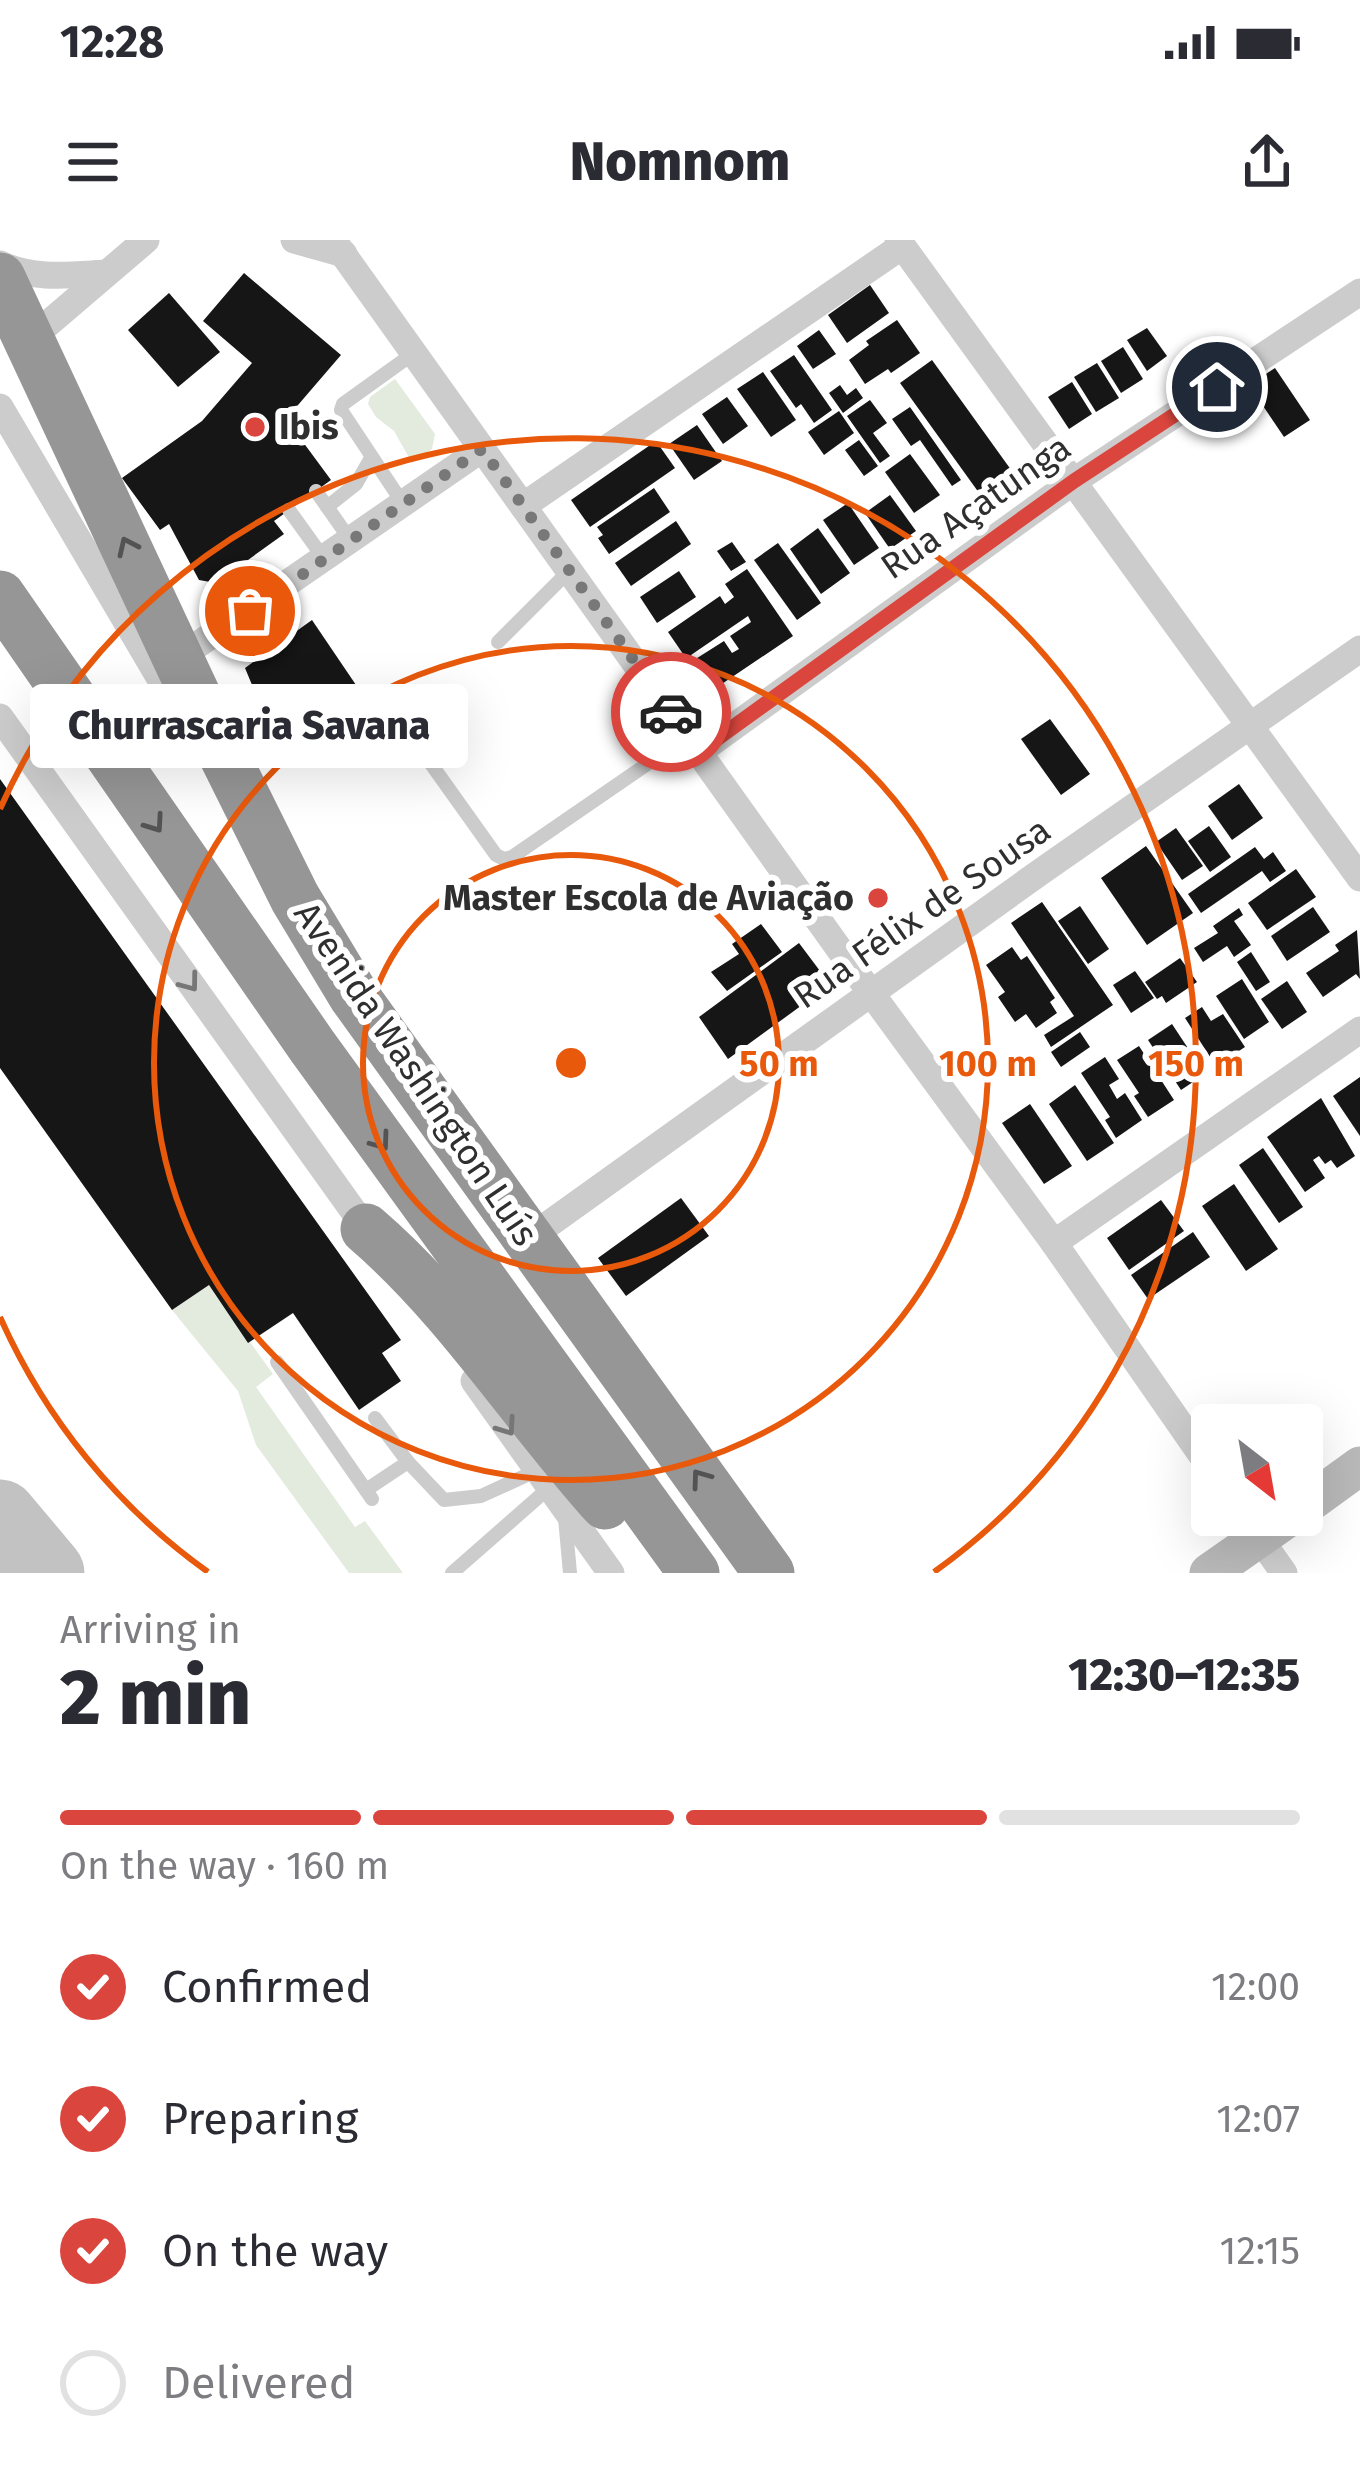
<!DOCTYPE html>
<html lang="en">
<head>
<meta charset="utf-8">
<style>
	body { margin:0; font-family:"Fira Sans",sans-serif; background:#f2f2f3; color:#2b2b33; height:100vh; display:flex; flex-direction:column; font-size:45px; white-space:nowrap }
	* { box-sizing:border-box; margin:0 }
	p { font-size:39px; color:#7c7c81 }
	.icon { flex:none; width:66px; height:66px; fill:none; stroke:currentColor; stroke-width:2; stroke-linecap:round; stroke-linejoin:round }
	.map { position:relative; height:1333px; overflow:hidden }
	.side { display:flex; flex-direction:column; background:#fff; flex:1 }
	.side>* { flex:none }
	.needle { width:78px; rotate:149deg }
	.buttons { position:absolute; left:1191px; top:1164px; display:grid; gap:24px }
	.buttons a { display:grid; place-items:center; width:132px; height:132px; border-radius:12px; background:#fff; box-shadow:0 12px 48px #0002; font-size:60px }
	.pin { position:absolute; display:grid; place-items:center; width:102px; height:102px; color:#fff; margin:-51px; border:6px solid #fff; border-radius:50%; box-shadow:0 3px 12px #0007 }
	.courier { position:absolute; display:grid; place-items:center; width:120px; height:120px; margin:-60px; border:9px solid #da463d; border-radius:50%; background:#fff; color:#222; box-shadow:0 3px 15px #0007 }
	.bubble { position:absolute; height:84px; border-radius:12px; background:#fff; box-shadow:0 12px 48px #0002; font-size:39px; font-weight:800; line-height:84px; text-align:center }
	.overview em { font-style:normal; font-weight:800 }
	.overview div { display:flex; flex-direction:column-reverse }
	.overview { display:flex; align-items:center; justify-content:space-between; height:204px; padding:0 60px }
	h1 { font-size:78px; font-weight:800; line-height:90px }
	.bar { display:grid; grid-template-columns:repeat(4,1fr); gap:18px 12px; align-content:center; height:144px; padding:0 60px }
	.bar i { height:15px; border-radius:9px; background:#e1e1e2 }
	.bar .on { background:#da463d }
	.bar p { grid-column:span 4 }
	ol { padding:0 60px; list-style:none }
	li { display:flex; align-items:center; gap:36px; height:132px }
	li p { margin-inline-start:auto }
	li .icon { padding:12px; border-radius:50%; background:#da463d; color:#fff; stroke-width:4 }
	li:last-child { color:#7c7c81 }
	li i { width:66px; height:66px; border:6px solid #e1e1e2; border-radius:50% }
	.status { display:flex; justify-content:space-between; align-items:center; height:84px; padding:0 60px; background:#fff; direction:ltr }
	.status svg { height:33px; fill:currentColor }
	header { display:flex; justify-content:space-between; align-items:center; height:156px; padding:0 60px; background:#fff; font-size:54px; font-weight:800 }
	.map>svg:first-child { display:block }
</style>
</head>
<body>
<div class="status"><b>12:28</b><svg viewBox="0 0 49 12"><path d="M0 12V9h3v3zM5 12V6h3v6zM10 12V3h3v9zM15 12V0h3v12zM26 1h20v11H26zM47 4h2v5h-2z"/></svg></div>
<header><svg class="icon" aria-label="menu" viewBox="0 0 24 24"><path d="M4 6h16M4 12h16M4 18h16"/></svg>Nomnom<svg class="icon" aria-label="share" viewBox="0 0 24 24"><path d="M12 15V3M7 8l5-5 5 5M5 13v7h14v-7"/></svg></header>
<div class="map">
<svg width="1360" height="1333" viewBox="0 0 1360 1333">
	<rect width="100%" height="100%" fill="#fff"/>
	<g fill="#e3ebde">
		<path d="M395,139L435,194L432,209L412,223L394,191L376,177L368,164L370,157Z"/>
		<path d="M209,1045L273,1134L256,1147L355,1287L365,1281L403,1333H349L256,1205L238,1151L172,1070Z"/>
	</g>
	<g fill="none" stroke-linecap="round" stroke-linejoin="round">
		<path stroke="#c2c2c2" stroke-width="75" d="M0,1277L47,1333"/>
	</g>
	<g fill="#161616" fill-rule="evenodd">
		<path d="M244,33L341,115L286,179L331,240L274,281L284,294L216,343L199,340L169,284L160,290L122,238L202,181L252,123L203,81Z"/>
		<path d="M870,45L889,73L847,103L828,75Z"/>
		<path d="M169,53L220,112L178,147L128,90Z"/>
		<path d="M897,80L920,113L891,133L888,129L865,144L849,120L869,105L866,101Z"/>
		<path d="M1147,88L1167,116L1147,131L1127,100Z"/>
		<path d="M819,90L836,114L813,129L797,106Z"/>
		<path d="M1123,107L1143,139L1121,153L1101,121Z"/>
		<path d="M794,115L832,170L814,183L801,164L796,168L770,131Z"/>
		<path d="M932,120L1019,241L987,264L900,143Z"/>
		<path d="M1097,123L1119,158L1096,172L1074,137Z"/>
		<path d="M1275,128L1310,180L1284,197L1249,145Z"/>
		<path d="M763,132L796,180L771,197L737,149Z"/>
		<path d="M1072,142L1092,174L1069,189L1048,157Z"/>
		<path d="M840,145L847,155L856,148L863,158L843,173L829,153Z"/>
		<path d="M727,157L748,186L723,204L702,174Z"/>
		<path d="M870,160L887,183L873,193L890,216L880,223L847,176Z"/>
		<path d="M910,167L961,240L952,246L920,200L911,206L892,179Z"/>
		<path d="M839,171L854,193L824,215L808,192Z"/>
		<path d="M697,185L722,221L694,240L669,204Z"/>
		<path d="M859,200L878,226L864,236L845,210Z"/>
		<path d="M656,201L675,228L590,287L571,260Z"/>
		<path d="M910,214L940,255L914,273L885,232Z"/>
		<path d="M654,248L670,272L609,314L598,298L603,295L597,287Z"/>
		<path d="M890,255L916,291L890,309L865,273Z"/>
		<path d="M848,263L879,308L854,325L823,280Z"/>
		<path d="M676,281L691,304L631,346L615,323Z"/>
		<path d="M818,288L850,333L821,354L790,309Z"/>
		<path d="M732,302L746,322L731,331L717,311Z"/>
		<path d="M778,303L821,363L797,380L754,320Z"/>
		<path d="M747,329L793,396L698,460L681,435L692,427L668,392L720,356L725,364L734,357L725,344ZM748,376L751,382L730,396L739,409L732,413L724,401L694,420L691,415Z"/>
		<path d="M679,331L696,357L657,383L640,357Z"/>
		<path d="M312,380L356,445L275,500L245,428Z"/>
		<path d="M1050,479L1090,534L1061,555L1021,499Z"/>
		<path d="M0,539L401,1100L382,1113L401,1141L359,1170L293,1073L248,1103L209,1045L172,1070L0,828Z"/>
		<path d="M1239,544L1263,578L1232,600L1208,566Z"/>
		<path d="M1209,586L1231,617L1210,632L1188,601Z"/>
		<path d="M1176,588L1203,626L1182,640L1156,602Z"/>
		<path d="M1146,606L1193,673L1147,705L1101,638Z"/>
		<path d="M1255,607L1264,619L1273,612L1286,631L1270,642L1262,631L1201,673L1188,654Z"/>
		<path d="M1296,629L1316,657L1267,690L1248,663Z"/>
		<path d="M1042,662L1113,765L1051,807L1044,795L1074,776L1011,683Z"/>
		<path d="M1080,666L1109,709L1088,724L1058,681Z"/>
		<path d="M1313,667L1330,692L1287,721L1271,696Z"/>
		<path d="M1239,668L1243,675L1234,681L1251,705L1234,717L1227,706L1203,722L1194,708L1218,693L1213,686Z"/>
		<path d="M761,684L782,712L727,751L711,732L739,714L732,704Z"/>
		<path d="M1357,690L1360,739L1356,734L1323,757L1306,733L1339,711L1335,705Z"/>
		<path d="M799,703L823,735L820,752L728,819L699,777Z"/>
		<path d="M1012,707L1021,720L1027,716L1055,758L1050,762L1057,773L1036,788L1026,774L1015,782L998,757L1005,752L986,725Z"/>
		<path d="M1251,712L1270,742L1256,751L1237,722Z"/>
		<path d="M1180,718L1197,742L1166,763L1162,756L1157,759L1145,742Z"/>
		<path d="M1135,731L1154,758L1131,773L1113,745Z"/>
		<path d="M1242,739L1269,782L1244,799L1216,756Z"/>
		<path d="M1287,741L1307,772L1282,789L1261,759Z"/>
		<path d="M1202,767L1211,781L1223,774L1245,807L1216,826L1185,778Z"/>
		<path d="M1172,784L1205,834L1181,850L1148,800Z"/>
		<path d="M1080,792L1090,807L1061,827L1051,812Z"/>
		<path d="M1139,806L1174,860L1148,877L1134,856L1139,853L1117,820Z"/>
		<path d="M1105,817L1119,839L1109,845L1117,859L1125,853L1142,880L1116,898L1105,880L1110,877L1081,833Z"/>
		<path d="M1360,837V896L1333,856Z"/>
		<path d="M1075,845L1114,903L1087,921L1049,864Z"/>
		<path d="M1321,858L1355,916L1337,928L1331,920L1325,924L1319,916L1313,920L1325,938L1305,952L1267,897Z"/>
		<path d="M1030,864L1072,926L1044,944L1002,883Z"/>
		<path d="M1263,908L1303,967L1279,983L1239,925Z"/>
		<path d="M1234,944L1278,1009L1246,1031L1202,966Z"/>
		<path d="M681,958L709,996L626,1056L598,1018Z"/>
		<path d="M1161,960L1184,991L1129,1030L1107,998Z"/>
		<path d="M1193,992L1210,1017L1148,1059L1131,1035Z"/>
	</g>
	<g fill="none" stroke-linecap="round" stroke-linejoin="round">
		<g stroke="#ccc" stroke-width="14">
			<path d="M316,251L351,301"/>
			<path d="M404,265L341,170L343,164L414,113"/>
			<path d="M327,267L356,244L371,218"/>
			<path d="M289,270L325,320"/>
			<path d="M498,402L569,331"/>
			<path d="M409,493L496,615L504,619L512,617L688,496"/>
			<path d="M277,1122L372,1259"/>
			<path d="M408,1222L444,1260L481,1256L538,1230"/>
			<path d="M366,1250L408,1222L375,1178"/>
			<path d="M565,1278L570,1333"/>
			<path d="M452,1333L550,1247"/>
		</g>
		<g stroke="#ccc" stroke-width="27">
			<path d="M294,0L344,14"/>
			<path d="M333,0L852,727L1054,1003L1212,1230"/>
			<path d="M898,0L1360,638"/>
			<path d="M0,24C34,40 70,35 106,33"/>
			<path d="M29,100L146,0"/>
			<path d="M0,167L159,437L180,463"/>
			<path d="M523,266L902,6"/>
			<path d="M180,417L482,209"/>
			<path d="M0,477L372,997"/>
			<path d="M700,511L1074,241L1360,52"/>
			<path d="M528,999L1039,633L1360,409"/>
			<path d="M1054,1003L1360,790"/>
			<path d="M474,1141L611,1333"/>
			<path d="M1243,1275L1284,1333"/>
		</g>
		<g stroke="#b9b9b9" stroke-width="39">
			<path d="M1302,1268L1360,1226"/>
			<path d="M1209,1333L1292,1275"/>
		</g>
		<g stroke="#969696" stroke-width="51">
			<path d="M0,38L211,489L295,658L354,756L769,1333"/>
			<path d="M0,356L312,806L694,1333"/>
			<path d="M366,989C458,1068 524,1174 605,1264"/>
		</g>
	</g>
	<defs><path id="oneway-chevron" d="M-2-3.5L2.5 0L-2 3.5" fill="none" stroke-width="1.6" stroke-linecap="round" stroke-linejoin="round" transform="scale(3)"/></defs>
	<g stroke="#535353">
		<use href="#oneway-chevron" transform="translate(127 306) rotate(-115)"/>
		<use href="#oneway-chevron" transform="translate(155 584) rotate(55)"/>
		<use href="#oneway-chevron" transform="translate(381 902) rotate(54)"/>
		<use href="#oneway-chevron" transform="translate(700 1238) rotate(-126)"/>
	</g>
	<g stroke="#767676">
		<use href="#oneway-chevron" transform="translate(190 743) rotate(53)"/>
		<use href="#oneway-chevron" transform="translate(507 1187) rotate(55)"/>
	</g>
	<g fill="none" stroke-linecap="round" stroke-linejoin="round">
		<path stroke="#787878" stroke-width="12" stroke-dasharray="0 21.6" d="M250,371L482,209L671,472"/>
		<path stroke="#da463d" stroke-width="15" d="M671,472L700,511L1074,241L1217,147"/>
	</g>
	<g fill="none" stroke="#e8590c" stroke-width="6">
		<circle cx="571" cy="823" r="208"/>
		<circle cx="571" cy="823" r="417"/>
		<path d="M208 1332A625 625 0 0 1 0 1077M0 569A625 625 0 1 1 934 1332"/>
	</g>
	<g fill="#da463d" stroke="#fff" stroke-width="4.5">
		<circle cx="255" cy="187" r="12"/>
		<circle cx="878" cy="658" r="12"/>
	</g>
	<g text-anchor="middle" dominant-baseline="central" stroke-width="12" stroke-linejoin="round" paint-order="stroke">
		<g font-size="36" font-weight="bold" fill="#2f2f2f" stroke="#fff" text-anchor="start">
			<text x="279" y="187">Ibis</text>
			<text x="854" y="658" text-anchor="end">Master Escola de Aviação</text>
		</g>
		<g font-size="36" fill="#2f2f2f" stroke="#fff">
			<text transform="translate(976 267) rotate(-35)">Rua Açatunga</text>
			<text transform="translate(922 673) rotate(-35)">Rua Félix de Sousa</text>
			<text transform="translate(416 834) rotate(56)">Avenida Washington Luís</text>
		</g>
	</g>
	<circle cx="571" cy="823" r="18" fill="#e8590c" stroke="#fff" stroke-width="6"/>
	<g font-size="36" text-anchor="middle" font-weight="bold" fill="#e8590c" stroke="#fff" stroke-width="12" stroke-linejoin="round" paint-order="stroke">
		<text x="779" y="836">50 m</text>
		<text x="988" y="836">100 m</text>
		<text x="1196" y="836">150 m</text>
	</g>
</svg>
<div class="buttons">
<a><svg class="needle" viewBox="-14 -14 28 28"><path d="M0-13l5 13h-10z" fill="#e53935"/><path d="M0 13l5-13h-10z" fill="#7c7c81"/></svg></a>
</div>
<div class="pin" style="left:250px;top:371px;background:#ea580c"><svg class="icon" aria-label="bag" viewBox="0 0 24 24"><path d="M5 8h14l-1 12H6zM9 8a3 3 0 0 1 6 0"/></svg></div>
<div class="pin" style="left:1217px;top:147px;background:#1f2937"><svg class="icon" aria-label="home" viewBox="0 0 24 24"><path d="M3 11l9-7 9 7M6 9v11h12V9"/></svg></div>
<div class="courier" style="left:671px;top:472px"><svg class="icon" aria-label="car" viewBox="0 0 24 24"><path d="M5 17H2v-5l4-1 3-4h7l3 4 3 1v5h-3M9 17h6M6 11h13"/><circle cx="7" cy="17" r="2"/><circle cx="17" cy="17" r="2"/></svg></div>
<div class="bubble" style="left:30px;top:444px;width:438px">Churrascaria Savana</div>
</div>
<section class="side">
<div class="overview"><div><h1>2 min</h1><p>Arriving in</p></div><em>12:30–12:35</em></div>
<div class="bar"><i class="on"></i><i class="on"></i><i class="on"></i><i></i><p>On the way · 160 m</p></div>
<ol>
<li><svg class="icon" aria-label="check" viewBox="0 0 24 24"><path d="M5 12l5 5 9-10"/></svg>Confirmed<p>12:00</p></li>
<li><svg class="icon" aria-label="check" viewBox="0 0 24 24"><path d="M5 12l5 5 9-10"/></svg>Preparing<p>12:07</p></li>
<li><svg class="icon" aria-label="check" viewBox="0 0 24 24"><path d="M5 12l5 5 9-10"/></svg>On the way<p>12:15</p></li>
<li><i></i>Delivered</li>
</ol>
</section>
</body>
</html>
